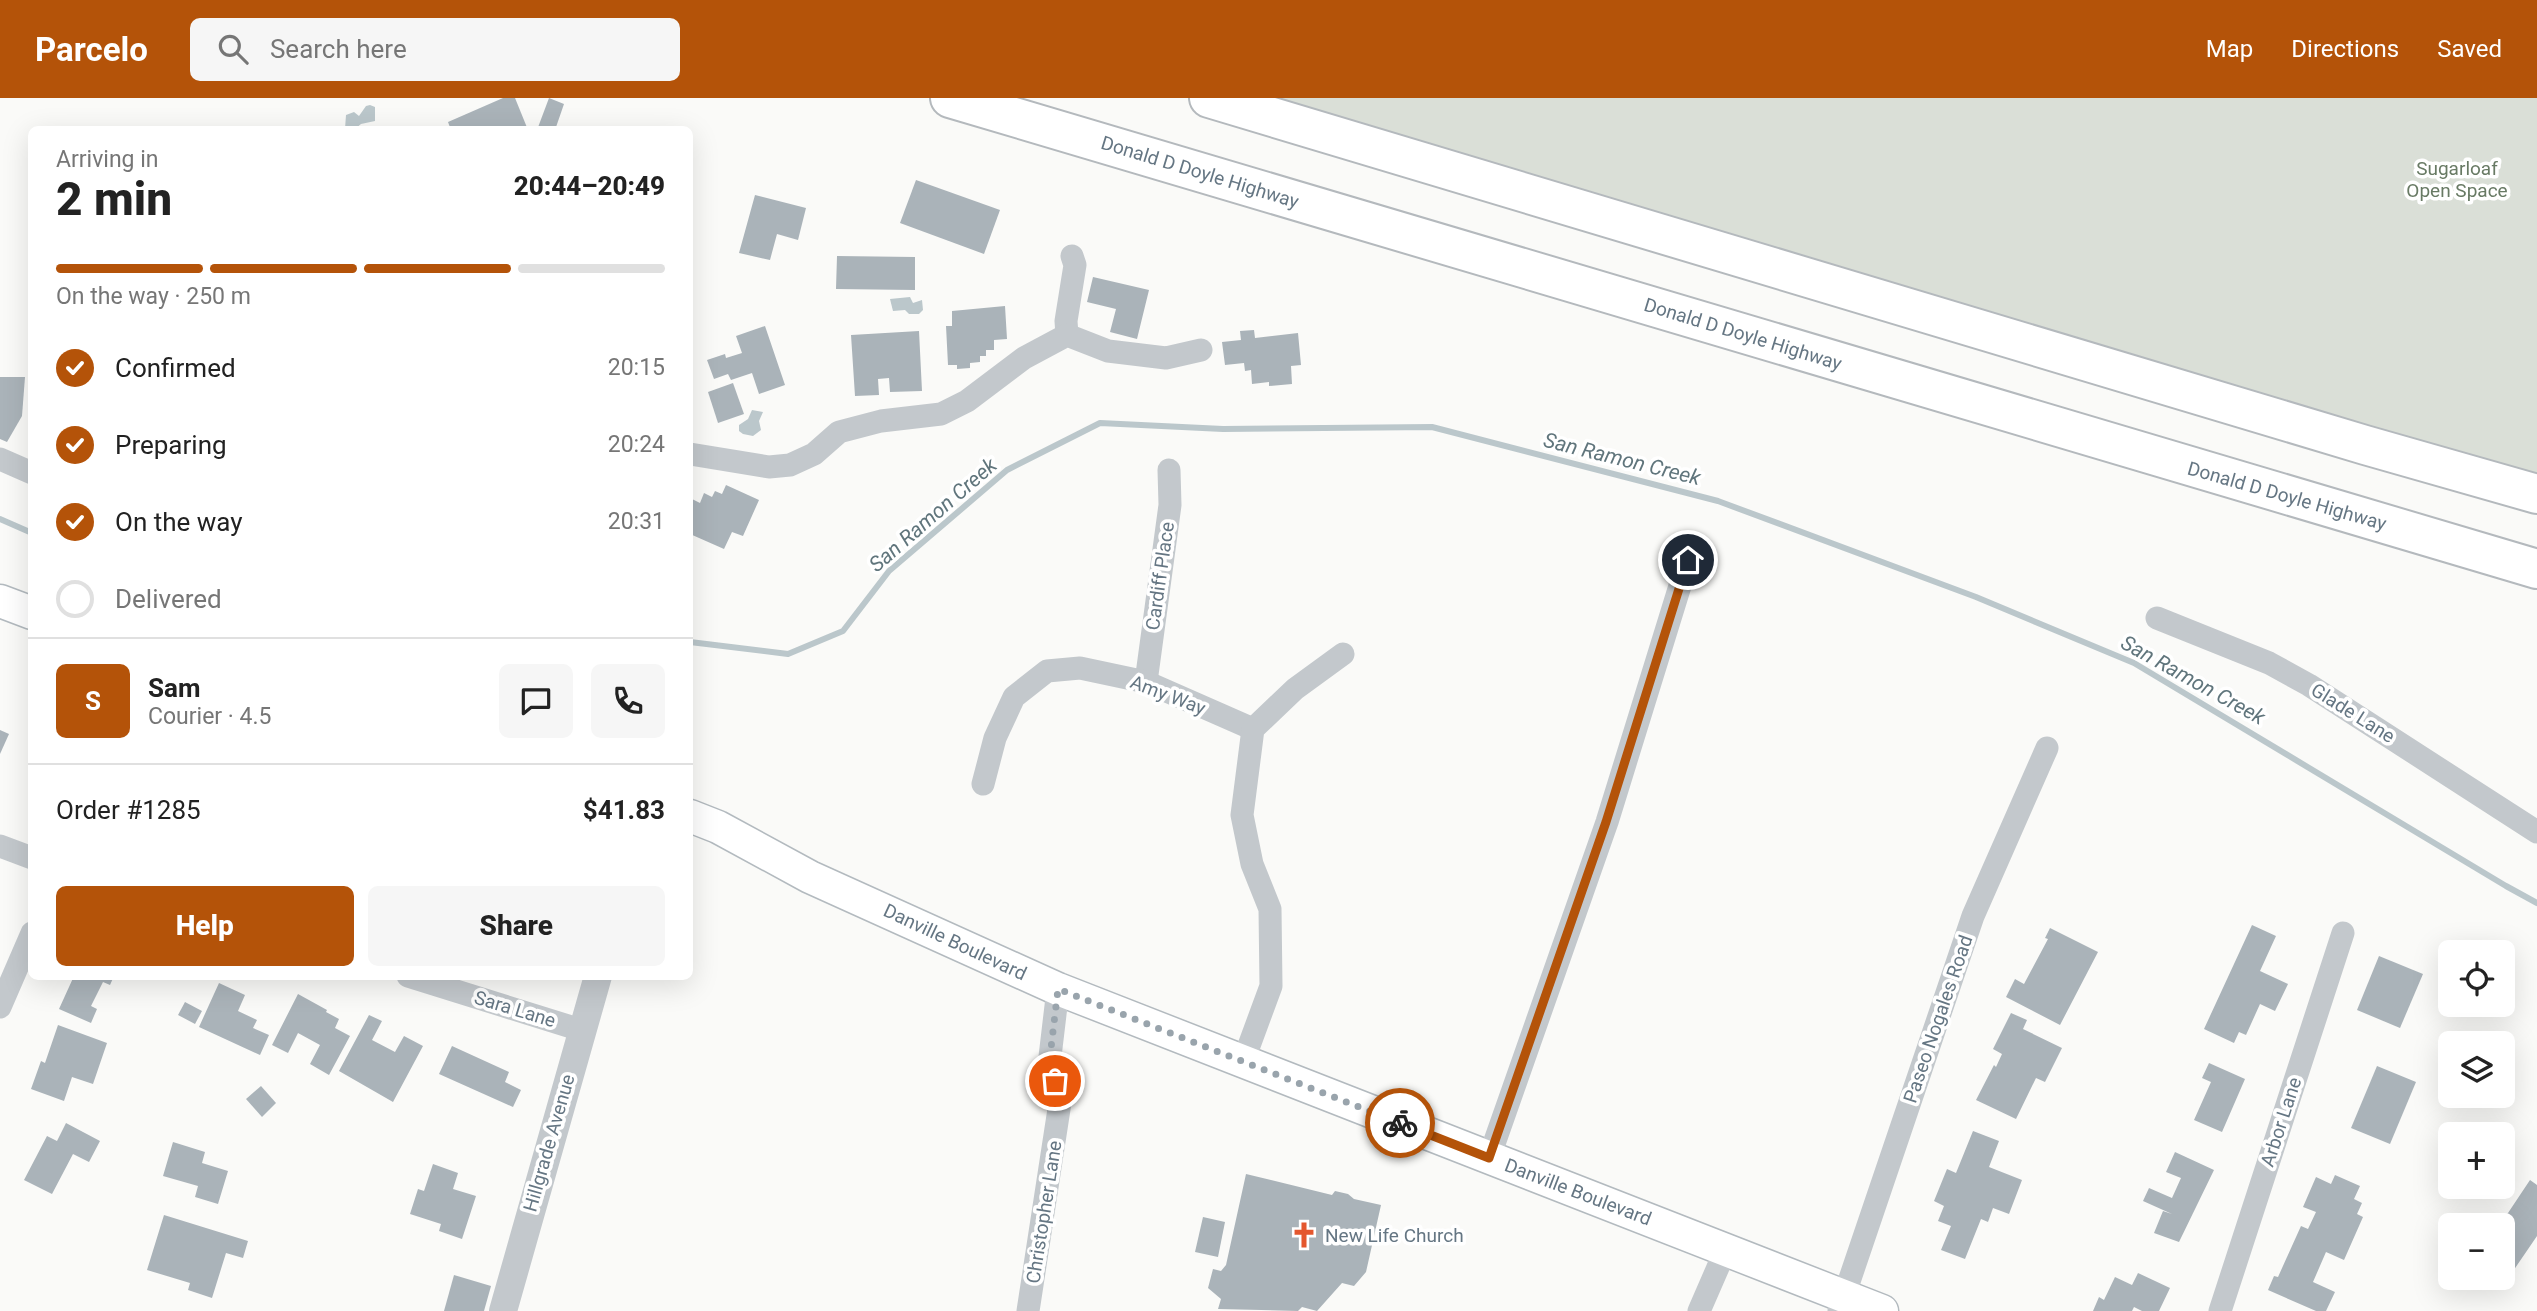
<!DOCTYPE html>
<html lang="en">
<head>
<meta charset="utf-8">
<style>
	body { margin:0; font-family:Roboto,sans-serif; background:#f6f6f6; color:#222; height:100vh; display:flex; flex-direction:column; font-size:26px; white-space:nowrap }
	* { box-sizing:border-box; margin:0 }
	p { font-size:23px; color:#767676 }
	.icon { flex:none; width:38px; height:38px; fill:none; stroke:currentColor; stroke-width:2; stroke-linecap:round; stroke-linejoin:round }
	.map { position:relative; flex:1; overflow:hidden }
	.panel { position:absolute; left:28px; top:28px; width:665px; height:854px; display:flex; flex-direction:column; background:#fff; border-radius:10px; box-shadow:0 7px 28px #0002 }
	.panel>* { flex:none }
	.controls { position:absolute; left:2438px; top:842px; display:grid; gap:14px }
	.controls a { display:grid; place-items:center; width:77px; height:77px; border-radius:10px; background:#fff; box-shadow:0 7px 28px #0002; font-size:35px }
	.pin { position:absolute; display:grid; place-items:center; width:60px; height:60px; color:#fff; margin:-30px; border:4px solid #fff; border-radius:50%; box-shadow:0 2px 7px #0007 }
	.courier { position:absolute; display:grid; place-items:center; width:70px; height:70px; margin:-35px; border:5px solid #b45309; border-radius:50%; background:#fff; color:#222; box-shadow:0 2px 9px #0007 }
	.headline em { font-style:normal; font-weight:800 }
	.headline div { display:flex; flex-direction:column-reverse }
	.headline { display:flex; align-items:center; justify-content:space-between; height:119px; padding:0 28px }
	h1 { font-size:46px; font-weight:800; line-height:52px }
	.bar { display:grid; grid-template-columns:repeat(4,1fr); gap:10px 7px; align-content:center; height:84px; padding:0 28px }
	.bar i { height:9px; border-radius:5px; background:#e0e0e0 }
	.bar .selected { background:#b45309 }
	.bar p { grid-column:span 4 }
	.line { display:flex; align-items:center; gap:18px; padding:0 28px; border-top:2px solid #e0e0e0 }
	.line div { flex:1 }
	.round { display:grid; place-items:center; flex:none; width:74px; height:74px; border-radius:10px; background:#f6f6f6 }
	ol { padding:0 28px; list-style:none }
	li { display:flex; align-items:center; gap:21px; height:77px }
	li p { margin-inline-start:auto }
	li .icon { padding:7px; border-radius:50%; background:#b45309; color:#fff; stroke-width:4 }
	li:last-child { color:#767676 }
	li i { width:38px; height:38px; border:4px solid #e0e0e0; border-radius:50% }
	.cta { display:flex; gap:14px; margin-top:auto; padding:14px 28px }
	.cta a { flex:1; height:80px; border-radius:10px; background:#b45309; color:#fff; font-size:28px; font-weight:800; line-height:80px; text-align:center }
	.cta a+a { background:#f6f6f6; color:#222 }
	header { display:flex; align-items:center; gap:42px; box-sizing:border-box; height:98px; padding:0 35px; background:#b45309; color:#fff }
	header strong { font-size:33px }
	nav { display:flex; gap:38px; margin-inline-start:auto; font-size:24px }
	.search { width:490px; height:63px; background:#f6f6f6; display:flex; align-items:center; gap:18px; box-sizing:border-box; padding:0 24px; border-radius:10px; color:#767676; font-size:26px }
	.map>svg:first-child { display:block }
</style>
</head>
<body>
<header>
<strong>Parcelo</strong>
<div class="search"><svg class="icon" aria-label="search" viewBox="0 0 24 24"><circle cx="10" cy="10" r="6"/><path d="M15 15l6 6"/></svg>Search here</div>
<nav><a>Map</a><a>Directions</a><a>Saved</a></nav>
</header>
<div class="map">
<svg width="2537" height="1213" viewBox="0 0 2537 1213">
	<rect width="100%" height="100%" fill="#fafaf8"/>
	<path fill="#dadfd7" d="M1207,0H2537V396Z"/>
	<g fill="#bbc7cb">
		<path d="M370,7L375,9V23L361,26L355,31H345L346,17L354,14L359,18L366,8Z"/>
		<path d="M910,199L913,205L922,202L923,212L919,216H909L905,212L893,213L890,201Z"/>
		<path d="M752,312L763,314L759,323L761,332L753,338L743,336L739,333V327L748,321Z"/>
	</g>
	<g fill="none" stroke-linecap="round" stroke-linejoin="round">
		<g stroke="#bbc7cb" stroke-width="6">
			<path d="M0,421L32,435"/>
			<path d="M690,544L788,556L843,533L889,473L1007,372L1100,325L1223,331L1432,329L1718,403L1976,499L2134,565L2506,788L2537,805"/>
		</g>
	</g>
	<g fill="#aab3b9">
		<path d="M503,0H515L528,32H451L448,24Z"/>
		<path d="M549,0L564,6L555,32H537Z"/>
		<path d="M916,82L1000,112L984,156L900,125Z"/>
		<path d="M755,97L806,110L798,142L777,136L770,162L739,155Z"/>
		<path d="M837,158L915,159V192L836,191Z"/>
		<path d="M1093,179L1149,192L1137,241L1110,234L1116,211L1087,204Z"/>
		<path d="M1005,208L1007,241L994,242V252H986V258H980V264L970,265V270L957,271V267H948L946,228H952V213Z"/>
		<path d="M765,228L785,287L759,296L752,275L731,282L728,276L714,281L707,262L725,256L726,260L742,255L736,238Z"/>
		<path d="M1254,232L1255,240L1298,235L1301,267L1291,268L1292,286L1269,288V284L1252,286L1251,272L1245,273L1244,265L1225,267L1222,244L1241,242L1240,233Z"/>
		<path d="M919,233L922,293L890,294L889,280L878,281L879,297L855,298L851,237Z"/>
		<path d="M0,279H25L22,318L7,344L0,341Z"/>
		<path d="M733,285L744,316L718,325L708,294Z"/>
		<path d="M726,387L759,402L743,438L732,434L724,451L690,436V406L692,401L700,405L704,395L712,399L715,393L722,396Z"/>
		<path d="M0,632L9,636L0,656Z"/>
		<path d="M2252,827L2276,838L2260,873L2288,886L2275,913L2260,906L2246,937L2239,934L2234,945L2204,931Z"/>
		<path d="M2050,830L2098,854L2060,927L2006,899L2015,881L2024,886L2048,841L2045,840Z"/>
		<path d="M2379,858L2423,876L2400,930L2357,912Z"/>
		<path d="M74,878H114L110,887L103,884L91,908L97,911L91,925L59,911Z"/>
		<path d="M219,885L245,897L238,913L257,922L253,930L269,937L260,957L199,929Z"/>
		<path d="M298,896L327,912L326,914L339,921L335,930L350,938L329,977L310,966L320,947L298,935L288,955L272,947Z"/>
		<path d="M185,904L202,913L195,926L178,917Z"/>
		<path d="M2011,915L2027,922L2023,931L2062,950L2045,984L2036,980L2016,1021L1976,1002L1994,967L1996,969L2002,956L1993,951Z"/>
		<path d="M369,917L382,923L372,942L395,954L404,938L423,948L393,1004L339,973Z"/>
		<path d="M58,927L107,945L93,986L72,979L64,1003L31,991L41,963L45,965Z"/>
		<path d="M452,948L509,974L505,984L521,992L513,1009L439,976Z"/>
		<path d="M2209,965L2245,981L2222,1034L2194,1022L2211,984L2202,980Z"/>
		<path d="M2377,968L2416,984L2390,1046L2351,1030Z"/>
		<path d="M261,988L276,1005L262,1019L246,1001Z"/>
		<path d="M66,1025L100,1043L89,1064L73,1056L52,1096L24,1082L47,1038L57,1043Z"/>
		<path d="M1973,1033L1999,1043L1989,1069L2022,1082L2009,1116L1993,1110L1988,1124L1981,1121L1965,1161L1941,1152L1951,1128L1938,1123L1944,1108L1934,1103L1947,1071L1956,1075Z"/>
		<path d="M173,1044L205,1054L202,1065L228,1073L218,1106L195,1099L198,1088L163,1078Z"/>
		<path d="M2175,1054L2214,1072L2179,1144L2154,1135L2163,1113L2172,1116L2143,1103L2149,1090L2172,1100L2181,1080L2166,1074Z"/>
		<path d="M433,1066L458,1075L453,1091L476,1098L462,1141L439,1133L441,1126L410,1116L418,1091L424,1093Z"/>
		<path d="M1246,1076L1332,1097L1335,1093L1348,1096L1354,1101L1381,1107L1366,1174L1354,1188L1342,1185L1317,1213L1302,1209L1298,1213L1218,1211L1221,1201L1208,1190L1213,1171L1221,1173L1226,1167Z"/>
		<path d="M2335,1077L2360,1088L2354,1101L2362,1105L2357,1116L2363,1119L2344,1162L2326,1154L2313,1184L2335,1194L2326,1213H2316L2268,1192L2274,1178L2278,1179L2301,1128L2308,1131L2316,1114L2303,1109L2316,1079L2331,1086Z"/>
		<path d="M2530,1082L2537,1087V1138L2509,1179L2502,1175V1127H2500Z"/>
		<path d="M164,1117L248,1143L243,1160L226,1155L212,1200L188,1192L190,1185L147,1172Z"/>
		<path d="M1203,1119L1225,1124L1218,1159L1195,1154Z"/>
		<path d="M2138,1175L2170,1190L2159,1213H2142L2134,1209L2132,1213H2093L2099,1199L2104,1202L2115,1179L2132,1187Z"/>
		<path d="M454,1177L491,1188L484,1213H444Z"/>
	</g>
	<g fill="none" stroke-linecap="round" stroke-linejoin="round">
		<g stroke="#b3babf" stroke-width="35">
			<g id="secondary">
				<path d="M0,503L32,515"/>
				<path d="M690,718L718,729L810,779L1058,891L1882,1213"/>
			</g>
		</g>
		<g stroke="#b4b9bd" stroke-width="42">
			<g id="motorway">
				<path d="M950,0L2537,471"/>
				<path d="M1209,0L2365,347L2537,396"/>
			</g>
		</g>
		<g stroke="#c3c8cc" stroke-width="23">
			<path d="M1067,237L1066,223L1075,167L1072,158"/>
			<path d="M690,356L769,369L790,367L814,356L839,334L881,323L941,316L967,303L1024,260L1067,237L1108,253L1166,260L1201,252"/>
			<path d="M0,361L32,375"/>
			<path d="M2157,520L2269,565L2309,587L2537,734"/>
			<path d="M1146,584L1170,407L1169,372"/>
			<path d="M983,686L995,640L1014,599L1047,573L1080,570L1146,584L1253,631"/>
			<path d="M0,748L32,760"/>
			<path d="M408,878L581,932"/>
			<path d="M0,909L32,835"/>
			<path d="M1243,964L1271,888L1270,811L1252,766L1242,717L1253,631L1295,591L1343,556"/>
			<path d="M1489,1060L1607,724L1688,462"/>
			<path d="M1028,1213L1061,998L1049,967L1058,891"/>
			<path d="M1699,1213L1726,1151"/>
			<path d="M1839,1213L1973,818L2047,650"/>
			<path d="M2220,1213L2343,835"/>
		</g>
		<path stroke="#c3c8cc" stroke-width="28" d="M503,1213L598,878"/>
		<use href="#secondary" stroke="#fff" stroke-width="32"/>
		<use href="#motorway" stroke="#fff" stroke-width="38"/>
	</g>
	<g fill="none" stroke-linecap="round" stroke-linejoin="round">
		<path stroke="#99a4ac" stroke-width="7" stroke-dasharray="0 12.6" d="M1055,983L1049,967L1058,891L1400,1025"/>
		<path stroke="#b45309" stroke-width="9" d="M1400,1025L1489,1060L1606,724L1688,462"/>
	</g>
	<defs>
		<g id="church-bare" transform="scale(2.1)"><path d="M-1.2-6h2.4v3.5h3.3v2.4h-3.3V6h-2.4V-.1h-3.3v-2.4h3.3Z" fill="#e4572e" stroke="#fff" stroke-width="2.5" paint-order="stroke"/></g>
	</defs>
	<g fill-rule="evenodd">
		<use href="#church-bare" x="1304" y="1137"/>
	</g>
	<g text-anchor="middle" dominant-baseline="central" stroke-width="7" stroke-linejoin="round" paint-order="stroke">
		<g font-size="19" fill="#687a64" stroke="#fff">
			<text x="2457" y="70">Sugarloaf<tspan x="2457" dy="22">Open Space</tspan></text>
		</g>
		<g font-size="19" fill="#657683" stroke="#fff">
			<text transform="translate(1200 74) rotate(17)">Donald D Doyle Highway</text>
			<text transform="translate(1743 236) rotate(17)">Donald D Doyle Highway</text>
			<text transform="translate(2287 398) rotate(16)">Donald D Doyle Highway</text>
			<text transform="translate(1160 478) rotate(-82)">Cardiff Place</text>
			<text transform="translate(1168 597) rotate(21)">Amy Way</text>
			<text transform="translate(2353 615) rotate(32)">Glade Lane</text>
			<text transform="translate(955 844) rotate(25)">Danville Boulevard</text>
			<text transform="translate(515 911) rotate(17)">Sara Lane</text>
			<text transform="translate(1938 921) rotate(-71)">Paseo Nogales Road</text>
			<text transform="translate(2281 1024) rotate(-72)">Arbor Lane</text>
			<text transform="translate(549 1045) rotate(-74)">Hillgrade Avenue</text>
			<text transform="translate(1578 1094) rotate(21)">Danville Boulevard</text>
			<text transform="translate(1044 1114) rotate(-81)">Christopher Lane</text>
		</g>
		<g font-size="19" fill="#657683" stroke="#fff" text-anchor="start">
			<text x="1325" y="1137">New Life Church</text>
		</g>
		<g font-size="21" font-style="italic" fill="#60757c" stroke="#fff">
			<text transform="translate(1622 361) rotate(14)">San Ramon Creek</text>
			<text transform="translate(933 417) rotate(-41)">San Ramon Creek</text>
			<text transform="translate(2193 582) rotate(29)">San Ramon Creek</text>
		</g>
	</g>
</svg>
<div class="controls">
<a><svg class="icon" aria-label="locate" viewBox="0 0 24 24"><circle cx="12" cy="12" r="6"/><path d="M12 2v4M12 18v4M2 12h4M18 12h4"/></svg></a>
<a><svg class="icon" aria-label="layers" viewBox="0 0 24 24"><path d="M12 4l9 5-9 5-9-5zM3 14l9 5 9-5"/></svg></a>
<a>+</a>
<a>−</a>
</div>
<div class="pin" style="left:1055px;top:983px;background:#ea580c"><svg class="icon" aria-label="bag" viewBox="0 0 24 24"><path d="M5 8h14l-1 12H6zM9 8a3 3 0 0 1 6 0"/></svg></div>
<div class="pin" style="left:1688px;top:462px;background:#1f2937"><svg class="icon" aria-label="home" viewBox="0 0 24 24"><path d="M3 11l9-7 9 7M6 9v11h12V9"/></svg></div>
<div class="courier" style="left:1400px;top:1025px"><svg class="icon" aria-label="bike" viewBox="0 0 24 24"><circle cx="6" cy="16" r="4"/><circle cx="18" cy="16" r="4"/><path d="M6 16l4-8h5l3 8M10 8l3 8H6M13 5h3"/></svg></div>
<section class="panel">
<div class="headline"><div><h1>2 min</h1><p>Arriving in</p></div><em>20:44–20:49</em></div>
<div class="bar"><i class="selected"></i><i class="selected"></i><i class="selected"></i><i></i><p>On the way · 250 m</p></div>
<ol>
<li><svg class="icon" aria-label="check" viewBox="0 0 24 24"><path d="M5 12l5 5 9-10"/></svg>Confirmed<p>20:15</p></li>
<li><svg class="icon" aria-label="check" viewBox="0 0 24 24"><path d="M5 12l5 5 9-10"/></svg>Preparing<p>20:24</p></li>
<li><svg class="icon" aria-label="check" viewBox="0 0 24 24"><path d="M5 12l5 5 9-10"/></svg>On the way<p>20:31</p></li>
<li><i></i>Delivered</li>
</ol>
<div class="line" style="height:126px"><b class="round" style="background:#b45309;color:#fff">S</b><div><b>Sam</b><p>Courier · 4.5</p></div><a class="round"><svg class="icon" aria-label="chat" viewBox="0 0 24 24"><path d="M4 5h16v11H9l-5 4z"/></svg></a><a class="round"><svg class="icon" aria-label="phone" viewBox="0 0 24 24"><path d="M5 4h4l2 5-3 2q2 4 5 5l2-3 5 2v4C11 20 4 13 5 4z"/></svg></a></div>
<div class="line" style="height:91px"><div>Order #1285</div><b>$41.83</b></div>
<div class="cta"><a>Help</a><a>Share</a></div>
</section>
</div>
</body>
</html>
